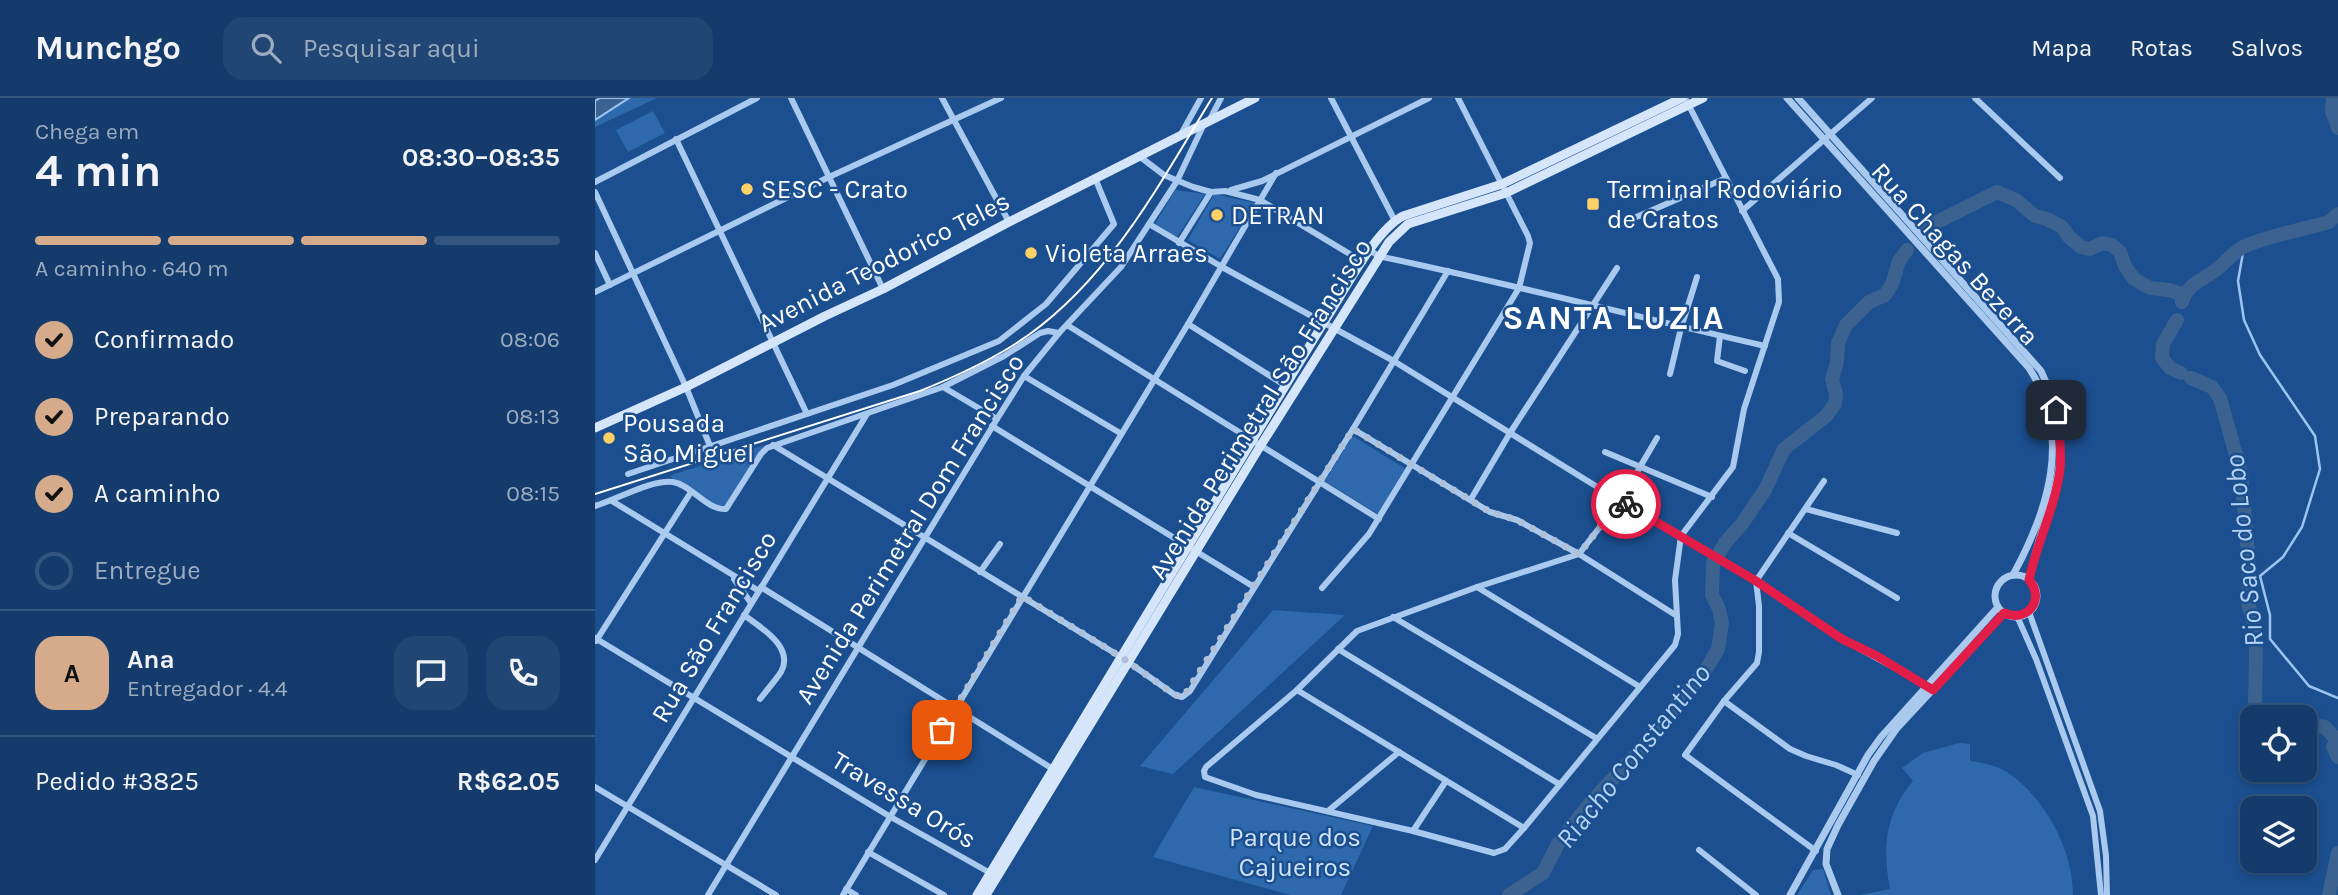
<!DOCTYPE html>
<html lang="pt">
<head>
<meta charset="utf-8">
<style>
	body { margin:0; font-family:Karla,sans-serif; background:#214673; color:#f1f3f6; height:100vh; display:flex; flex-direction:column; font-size:26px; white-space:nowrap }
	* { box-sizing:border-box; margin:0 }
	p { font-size:23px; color:#9dadc1 }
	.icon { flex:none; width:38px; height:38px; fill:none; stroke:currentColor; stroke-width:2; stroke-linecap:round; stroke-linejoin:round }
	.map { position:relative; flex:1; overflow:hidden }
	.drawer { display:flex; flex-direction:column; background:#143b6b; width:595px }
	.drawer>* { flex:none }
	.controls { position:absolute; left:1645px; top:607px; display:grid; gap:14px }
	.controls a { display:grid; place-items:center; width:77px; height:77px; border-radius:14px; background:#143b6b; box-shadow:0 4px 10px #0003,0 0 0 2px #33557e; font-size:35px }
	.pin { position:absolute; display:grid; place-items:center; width:60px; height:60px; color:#fff; margin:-30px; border-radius:14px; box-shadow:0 4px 10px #0006 }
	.courier { position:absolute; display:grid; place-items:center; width:70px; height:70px; margin:-35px; border:5px solid #e11d48; border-radius:50%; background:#fff; color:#222; box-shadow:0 2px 9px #0007 }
	.headline em { font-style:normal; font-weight:700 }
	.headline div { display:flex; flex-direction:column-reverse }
	.headline { display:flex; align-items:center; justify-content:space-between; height:119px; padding:0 35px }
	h1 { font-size:46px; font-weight:700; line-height:52px }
	.bar { display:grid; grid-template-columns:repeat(4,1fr); gap:10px 7px; align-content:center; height:84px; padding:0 35px }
	.bar i { height:9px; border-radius:5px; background:#33557e }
	.bar .selected { background:#d6ab8b }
	.bar p { grid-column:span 4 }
	.line { display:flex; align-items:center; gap:18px; padding:0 35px; border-top:2px solid #33557e }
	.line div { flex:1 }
	.round { display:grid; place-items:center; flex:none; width:74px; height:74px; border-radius:21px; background:#214673 }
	ol { padding:0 35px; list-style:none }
	li { display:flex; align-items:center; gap:21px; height:77px }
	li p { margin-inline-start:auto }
	li .icon { padding:7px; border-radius:50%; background:#d6ab8b; color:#111; stroke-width:4 }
	li:last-child { color:#9dadc1 }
	li i { width:38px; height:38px; border:4px solid #33557e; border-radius:50% }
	header { display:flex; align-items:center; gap:42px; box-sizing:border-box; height:98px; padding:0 35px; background:#143b6b; border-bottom:2px solid #33557e }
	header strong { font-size:33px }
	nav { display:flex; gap:38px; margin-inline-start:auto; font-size:24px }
	.search { width:490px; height:63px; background:#214673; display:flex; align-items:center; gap:18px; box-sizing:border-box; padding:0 24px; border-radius:21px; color:#9dadc1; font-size:26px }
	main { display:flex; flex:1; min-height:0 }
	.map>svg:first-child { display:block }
</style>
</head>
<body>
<header>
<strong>Munchgo</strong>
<div class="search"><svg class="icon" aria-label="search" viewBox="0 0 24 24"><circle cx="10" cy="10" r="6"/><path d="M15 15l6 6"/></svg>Pesquisar aqui</div>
<nav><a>Mapa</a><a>Rotas</a><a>Salvos</a></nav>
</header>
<main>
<section class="drawer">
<div class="headline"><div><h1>4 min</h1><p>Chega em</p></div><em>08:30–08:35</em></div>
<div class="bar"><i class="selected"></i><i class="selected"></i><i class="selected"></i><i></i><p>A caminho · 640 m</p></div>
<ol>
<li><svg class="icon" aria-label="check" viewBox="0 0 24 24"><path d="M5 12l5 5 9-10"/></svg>Confirmado<p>08:06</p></li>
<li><svg class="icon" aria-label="check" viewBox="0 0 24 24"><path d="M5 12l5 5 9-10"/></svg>Preparando<p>08:13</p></li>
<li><svg class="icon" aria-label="check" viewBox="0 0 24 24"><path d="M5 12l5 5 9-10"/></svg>A caminho<p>08:15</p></li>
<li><i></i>Entregue</li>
</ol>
<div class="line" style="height:126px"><b class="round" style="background:#d6ab8b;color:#111">A</b><div><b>Ana</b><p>Entregador · 4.4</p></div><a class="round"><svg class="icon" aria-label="chat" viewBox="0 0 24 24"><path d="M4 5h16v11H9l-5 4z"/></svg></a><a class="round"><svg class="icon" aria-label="phone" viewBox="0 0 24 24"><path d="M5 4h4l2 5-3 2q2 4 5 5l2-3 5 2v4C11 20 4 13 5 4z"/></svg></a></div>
<div class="line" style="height:91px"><div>Pedido #3825</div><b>R$62.05</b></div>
</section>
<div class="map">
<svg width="1743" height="797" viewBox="0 0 1743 797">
	<rect width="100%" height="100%" fill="#1b4f8f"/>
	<g fill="#2e69ad">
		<path d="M34,0H62L0,29V22Z"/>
		<path d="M58,13L70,35L33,54L21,32Z"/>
		<path d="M580,92L610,96L582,139L560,126Z"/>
		<path d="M619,96L660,105L625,161L593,142Z"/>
		<path d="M758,338L811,371L783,416L730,383Z"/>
		<path d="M169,347L132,408L123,409L74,378Z"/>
		<path d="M678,512L750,517L578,676L545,668Z"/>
		<path d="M1364,645L1375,646V663C1388,665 1401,667 1412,674C1450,700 1478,751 1478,797H1265L1295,791C1287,749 1290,717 1318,683L1307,670L1328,655Z"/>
		<path d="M599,689L778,728L746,797H695L558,759Z"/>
		<path d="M1228,771L1236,797H1202L1218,772Z"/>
	</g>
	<path fill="#3c6290" stroke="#9cc4f0" stroke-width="2" d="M5,0H34L0,22V3Z"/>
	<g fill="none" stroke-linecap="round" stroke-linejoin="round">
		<path stroke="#9cc4f0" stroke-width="2.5" d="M1649,149L1643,183L1649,222L1665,257L1720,338L1725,371L1707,429L1688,459L1665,478L1675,517V541L1714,588L1743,600"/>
		<g stroke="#3c6290" stroke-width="14">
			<path d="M1738,0L1737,13L1743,30"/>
			<path d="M1332,129L1402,94L1421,102L1440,118L1452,121L1467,129L1474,139L1486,149L1495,151L1507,145L1517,147L1525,154L1530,168L1539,181L1555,190L1574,192L1589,197"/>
			<path d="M1587,204C1592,186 1608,182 1621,172C1631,164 1638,154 1650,148C1676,137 1706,132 1734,124L1743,116"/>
			<path d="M1582,222L1568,246L1567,260L1575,270L1586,275"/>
			<path d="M1596,280L1617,289L1625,300L1646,375L1654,466L1653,505L1659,526L1661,555L1660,603"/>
			<path d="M1660,613L1661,620"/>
			<path d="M1723,628L1730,629L1740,640"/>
			<path d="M1738,649L1743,659"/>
			<path d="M914,797L948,775L964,744L996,704L1063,633L1088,597L1110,573L1123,551L1127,525L1124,511L1117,497L1118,465L1130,445L1147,426L1170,392L1189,351L1231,318L1240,306L1241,296L1237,281L1242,264L1243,245L1251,227L1274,204L1290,197L1297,186L1304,163L1312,152"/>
			<path d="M1734,797L1743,755"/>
		</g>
		<g stroke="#a9c9ee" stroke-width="6">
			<path d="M196,0L288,191"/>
			<path d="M347,0L414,124"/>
			<path d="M736,0L800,123"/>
			<path d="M1380,0L1465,80"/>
			<path d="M614,23L626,0"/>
			<path d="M585,38L606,0"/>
			<path d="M81,41L212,316"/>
			<path d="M544,58L569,77L598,89L616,94L630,93L665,102L768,164"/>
			<path d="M0,84L162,0"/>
			<path d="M636,92L667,83L834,0"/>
			<path d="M0,94L91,289L115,348"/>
			<path d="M1147,113L1277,0"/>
			<path d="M554,126L627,169L797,262L1025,403L1161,483L1247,541L1335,589"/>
			<path d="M1023,127L1131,80"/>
			<path d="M584,145L616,94"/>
			<path d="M775,152L783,158C913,185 1041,219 1170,248"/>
			<path d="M0,155L15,187"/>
			<path d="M0,194L234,79L406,0"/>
			<path d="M593,226L691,288"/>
			<path d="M472,227L784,421"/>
			<path d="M1125,238L1122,263L1150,273"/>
			<path d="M1075,276L1086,230L1102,179"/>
			<path d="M429,278L525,335"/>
			<path d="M348,289L402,321"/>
			<path d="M397,328L659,489"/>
			<path d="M758,331L895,414L922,422L984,456L1082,518"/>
			<path d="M1062,340L1025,403L984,456L882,489L762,533L702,592L611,669L609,673L610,679L661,697L818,733L899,755L910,751L929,730L1080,547L1083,536L1080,482L1086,438L1138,369L1149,311L1184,204L1183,181L1090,0"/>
			<path d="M178,347L526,559L580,597L587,599L595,593L758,331L853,173"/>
			<path d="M1010,354L1117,399"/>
			<path d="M33,376L298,287L404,243L451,206L519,126L500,80"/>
			<path d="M876,401L915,335L1022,170"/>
			<path d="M17,403L164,493"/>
			<path d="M0,408C21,402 57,381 78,384C97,387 111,412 131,411L166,356L172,350L348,289L409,258L445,235L453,233L464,235"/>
			<path d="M1211,411L1302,435"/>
			<path d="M1193,435L1302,500"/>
			<path d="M385,474L405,446"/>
			<path d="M139,481L156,505"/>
			<path d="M166,489L461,673"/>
			<path d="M882,489L1045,589"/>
			<path d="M727,490L774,436L924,190L935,145L933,138L863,0"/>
			<path d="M1434,514L1505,713L1511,758L1512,797"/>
			<path d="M149,517C165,529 200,549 186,574C180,583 172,592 165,601"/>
			<path d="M1422,518L1441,561L1498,718L1506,797"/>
			<path d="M798,519L1001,640"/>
			<path d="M0,540L294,718L397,776"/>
			<path d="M1,543L96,394"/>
			<path d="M743,551L964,686"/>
			<path d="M702,592L929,730"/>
			<path d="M1129,603L1195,651L1211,658L1241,667L1263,677"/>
			<path d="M0,689L181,797"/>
			<path d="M733,713L804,654"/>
			<path d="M818,733L851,683"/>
			<path d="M1104,752L1161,797"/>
			<path d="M1221,753L1090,657L1129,603L1162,565L1164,554V508L1161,483L1229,383"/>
			<path d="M273,754L349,797"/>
			<path d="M0,762L272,316"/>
			<path d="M251,791L261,797"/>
			<path d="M113,797L402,321L429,278L464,235L526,169L582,83L609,26"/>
			<path d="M248,797L593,226L681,75"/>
		</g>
		<g stroke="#a9c9ee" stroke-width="7">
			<path d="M1192,0L1434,270C1478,337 1453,413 1418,477"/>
			<path d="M1203,0L1446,273C1488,363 1451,397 1434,482"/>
			<circle cx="1421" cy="498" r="21"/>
			<path d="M1195,797L1273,657L1286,639L1403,509"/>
			<path d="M1243,797L1231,766L1232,751L1243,727L1279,663L1302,630L1409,515"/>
		</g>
		<g stroke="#d6e6fa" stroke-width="9">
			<path d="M0,330L91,289L230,218L288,191L414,124L660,0"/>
			<path d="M382,797L729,224C748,196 779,133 808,118L907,86L1087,0"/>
			<path d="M391,797L666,347L794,144L813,126L911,95L1108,0"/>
		</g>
		<path stroke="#fff" stroke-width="2" d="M0,396L325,293C357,280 388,266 417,248C509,191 562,90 617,0"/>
	</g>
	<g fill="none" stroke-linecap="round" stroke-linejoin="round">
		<path stroke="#afc1d8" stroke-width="7" stroke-dasharray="0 12.6" d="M347,632L427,498L526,559L580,597L589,598L758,331L895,414L922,422L984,456L1025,403L1031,406"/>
		<path stroke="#e11d48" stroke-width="9" d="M1031,406L1161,483L1247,541L1282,558L1338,592L1409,515C1432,525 1451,502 1434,482C1442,444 1460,410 1465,372C1467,352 1464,331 1461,312"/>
	</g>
	<g fill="#ffd166" stroke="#1b4f8f" stroke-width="2.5">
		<circle cx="152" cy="91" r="7"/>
		<rect x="991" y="99" width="14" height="14" rx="3.5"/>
		<circle cx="622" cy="117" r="7"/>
		<circle cx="436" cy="155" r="7"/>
		<circle cx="14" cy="340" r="7"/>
	</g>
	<g text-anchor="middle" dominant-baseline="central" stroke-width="5" stroke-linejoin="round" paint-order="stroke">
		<g font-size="26" fill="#fff" stroke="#1b4f8f" text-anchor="start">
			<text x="166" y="91">SESC - Crato</text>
			<text x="1012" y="91">Terminal Rodoviário<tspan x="1012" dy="30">de Cratos</tspan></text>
			<text x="636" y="117">DETRAN</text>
			<text x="450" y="155">Violeta Arraes</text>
			<text x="28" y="325">Pousada<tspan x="28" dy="30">São Miguel</tspan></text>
		</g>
		<g font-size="26" fill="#fff" stroke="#1b4f8f">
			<text transform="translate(1360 156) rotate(48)">Rua Chagas Bezerra</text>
			<text transform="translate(289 164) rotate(-27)">Avenida Teodorico Teles</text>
			<text transform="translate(665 311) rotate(-58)">Avenida Perimetral São Francisco</text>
			<text transform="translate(315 431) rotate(-58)">Avenida Perimetral Dom Francisco</text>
			<text transform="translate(119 529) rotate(-59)">Rua São Francisco</text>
			<text transform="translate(309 702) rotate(31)">Travessa Orós</text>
		</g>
		<g font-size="26" fill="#cfe3fa" stroke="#1b4f8f">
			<text x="700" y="739">Parque dos<tspan x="700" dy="30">Cajueiros</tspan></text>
		</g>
		<g font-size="28" font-style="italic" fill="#b5d3f5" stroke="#1b4f8f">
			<text transform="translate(1649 453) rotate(-96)">Rio Saco do Lobo</text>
			<text transform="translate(1038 658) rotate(-51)">Riacho Constantino</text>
		</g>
		<g font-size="33" font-weight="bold" letter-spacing="2" fill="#fff" stroke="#1b4f8f">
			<text x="1019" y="220">SANTA LUZIA</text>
		</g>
	</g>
</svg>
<div class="controls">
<a><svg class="icon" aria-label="locate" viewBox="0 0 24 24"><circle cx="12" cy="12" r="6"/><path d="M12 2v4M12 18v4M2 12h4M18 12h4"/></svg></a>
<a><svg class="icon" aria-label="layers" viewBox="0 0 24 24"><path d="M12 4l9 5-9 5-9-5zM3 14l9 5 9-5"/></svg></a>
</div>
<div class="pin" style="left:347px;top:632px;background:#ea580c"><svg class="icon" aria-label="bag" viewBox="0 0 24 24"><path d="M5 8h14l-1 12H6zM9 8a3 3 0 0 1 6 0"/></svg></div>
<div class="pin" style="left:1461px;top:312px;background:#1f2937"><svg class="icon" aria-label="home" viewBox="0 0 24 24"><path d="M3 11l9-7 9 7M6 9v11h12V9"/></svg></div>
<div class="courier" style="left:1031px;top:406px"><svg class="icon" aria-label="bike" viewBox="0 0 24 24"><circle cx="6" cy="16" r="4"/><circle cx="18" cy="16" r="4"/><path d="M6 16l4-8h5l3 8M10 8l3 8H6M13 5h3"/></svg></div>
</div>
</main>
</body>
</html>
